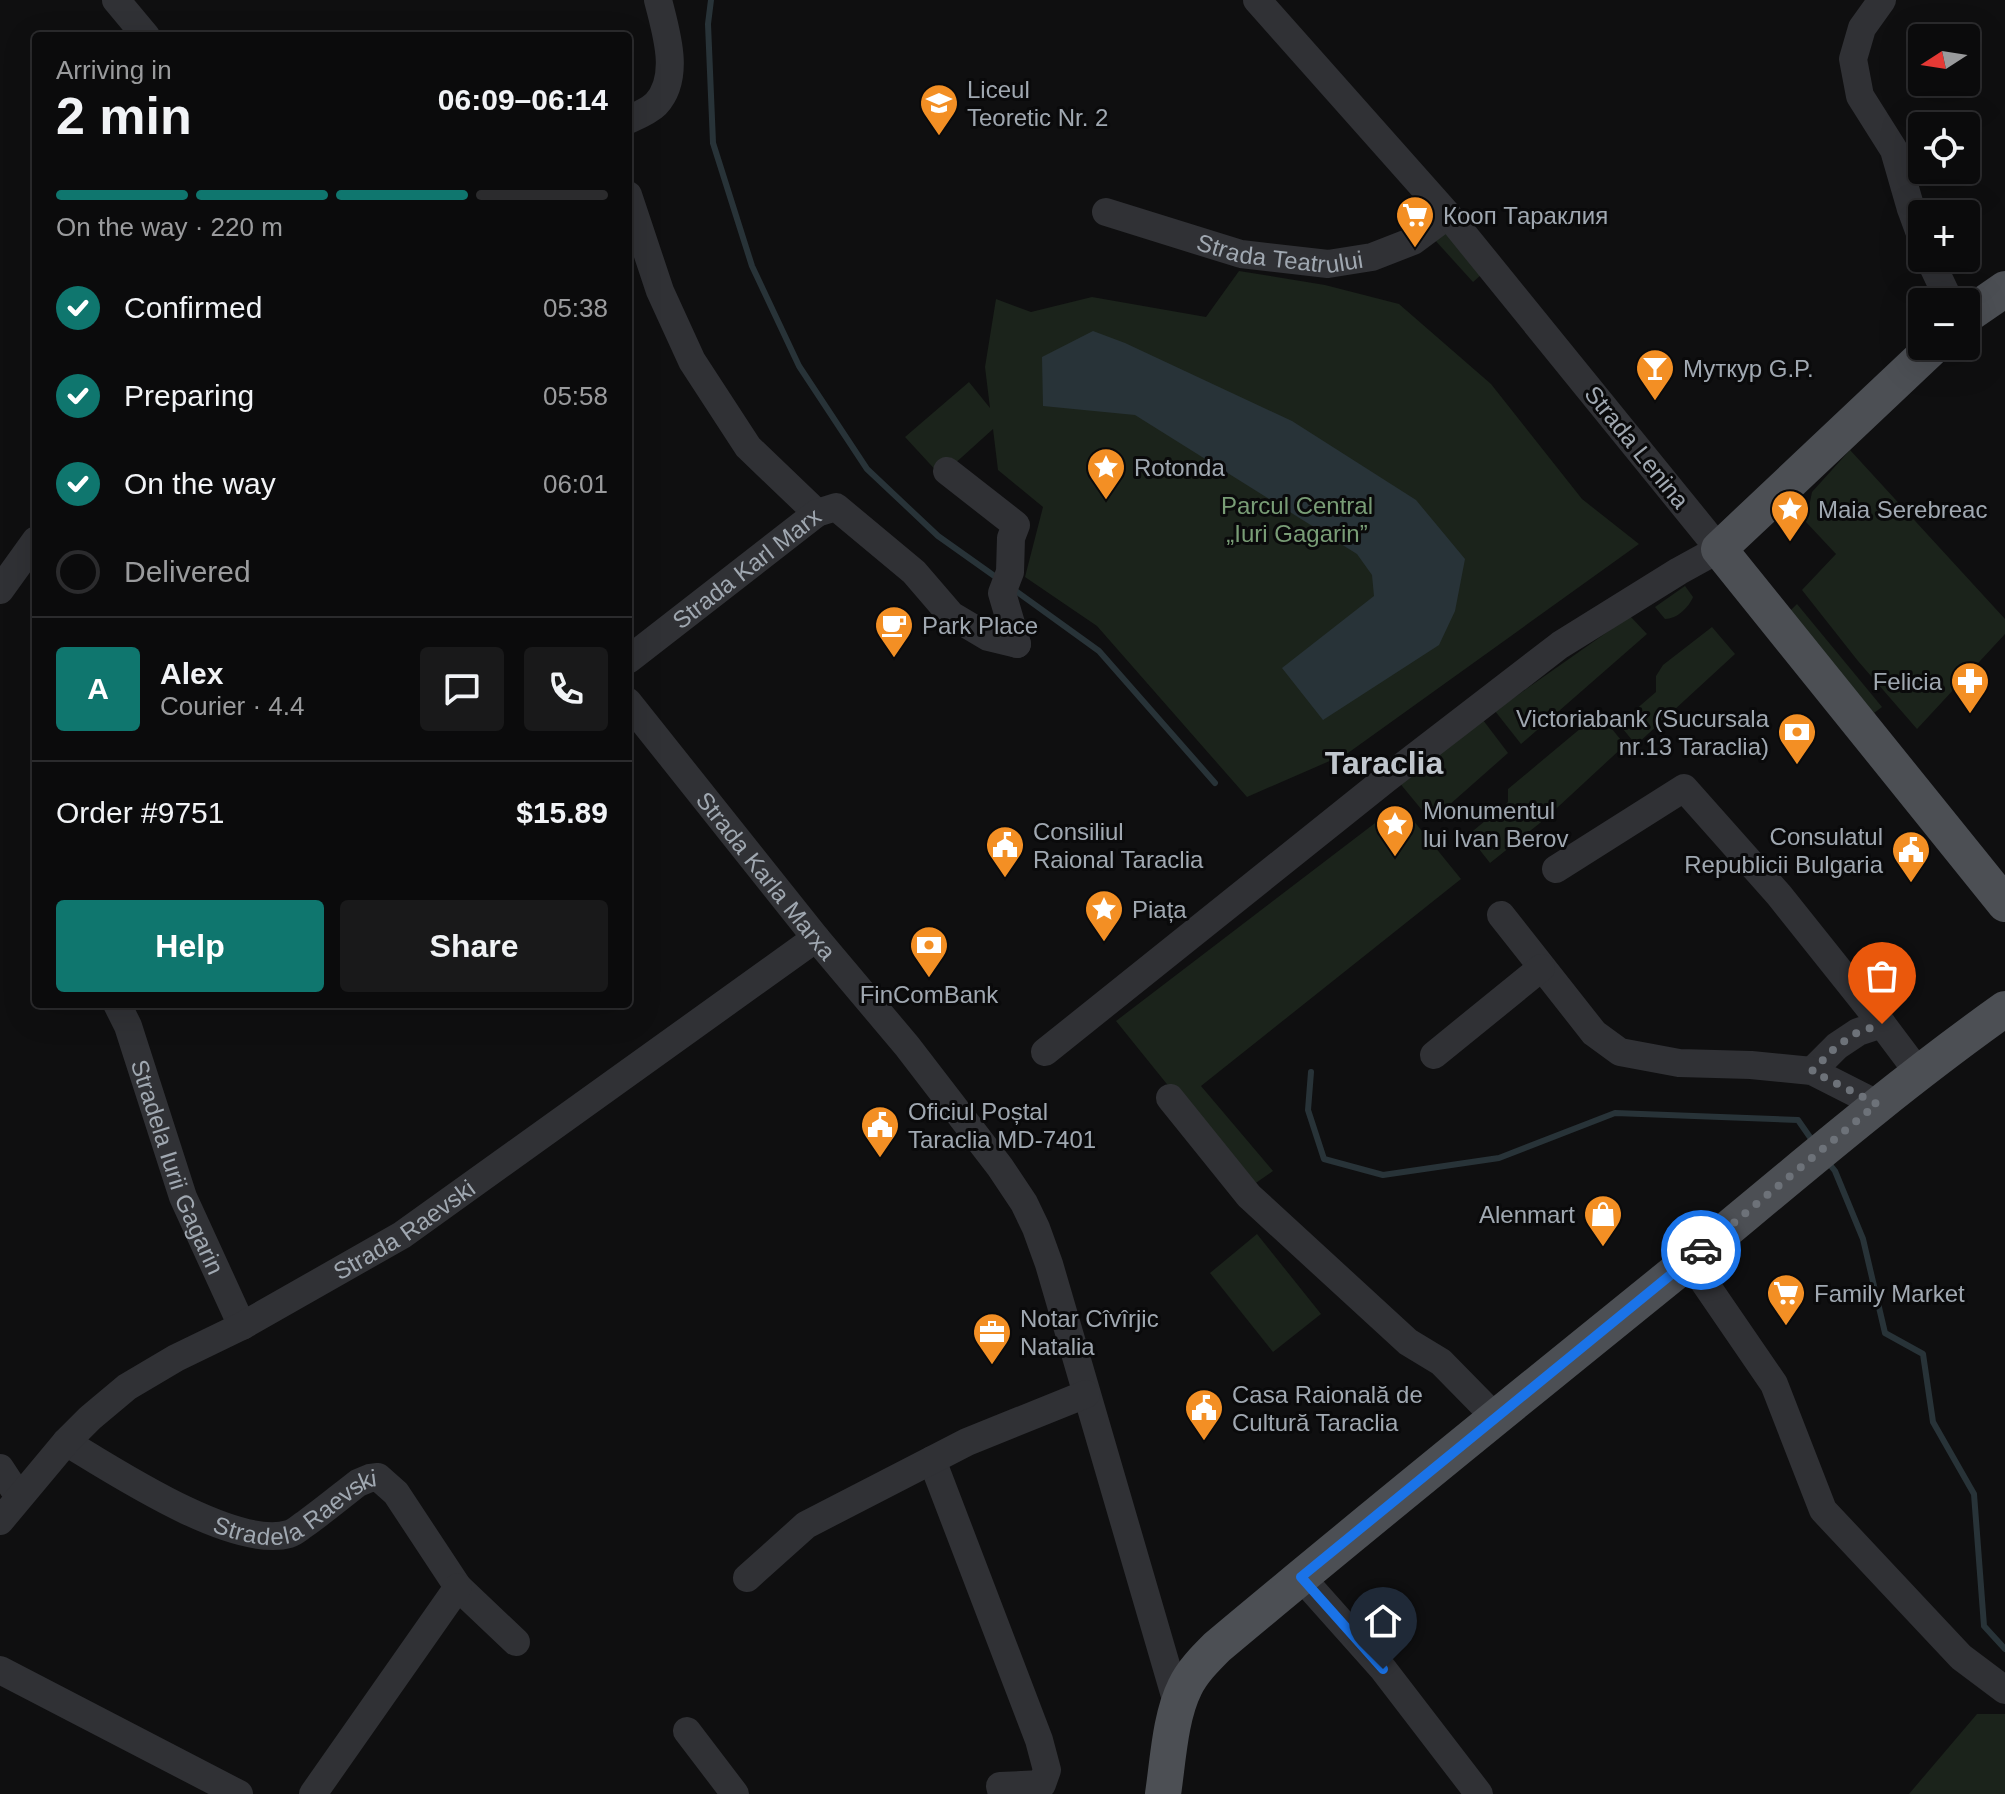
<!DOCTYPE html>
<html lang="en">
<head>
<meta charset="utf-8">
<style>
	body { margin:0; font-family:Arial,sans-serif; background:#19191a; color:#f1f3f6; height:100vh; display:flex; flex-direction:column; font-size:30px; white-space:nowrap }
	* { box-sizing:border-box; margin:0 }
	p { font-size:26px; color:#9a9b9d }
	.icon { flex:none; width:44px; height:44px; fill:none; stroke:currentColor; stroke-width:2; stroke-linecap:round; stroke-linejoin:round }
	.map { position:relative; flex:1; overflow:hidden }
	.details { position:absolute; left:32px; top:32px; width:600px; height:976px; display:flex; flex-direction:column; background:#0b0b0c; border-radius:8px; box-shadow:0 8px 32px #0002,0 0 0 2px #2b2b2d }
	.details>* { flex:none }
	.needle { width:52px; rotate:258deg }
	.tools { position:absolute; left:1908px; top:24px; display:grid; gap:16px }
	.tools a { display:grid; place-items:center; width:72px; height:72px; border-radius:8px; background:#0b0b0c; box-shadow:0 8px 32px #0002,0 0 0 2px #2b2b2d; font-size:40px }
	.pin { position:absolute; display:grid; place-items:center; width:68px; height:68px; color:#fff; margin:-82px -34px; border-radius:50% 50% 50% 0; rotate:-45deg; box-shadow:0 0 8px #0007 }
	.pin .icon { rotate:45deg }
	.courier { position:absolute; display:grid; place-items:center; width:80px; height:80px; margin:-40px; border:6px solid #1a73e8; border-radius:50%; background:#fff; color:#222; box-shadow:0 2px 10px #0007 }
	.overview em { font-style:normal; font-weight:700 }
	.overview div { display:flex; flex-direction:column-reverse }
	.overview { display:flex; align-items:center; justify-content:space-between; height:136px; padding:0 24px }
	h1 { font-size:52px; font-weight:700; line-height:60px }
	.bar { display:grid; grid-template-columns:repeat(4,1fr); gap:12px 8px; align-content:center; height:96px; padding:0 24px }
	.bar i { height:10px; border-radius:6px; background:#2b2b2d }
	.bar .selected { background:#0f766e }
	.bar p { grid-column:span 4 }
	.line { display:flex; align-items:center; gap:20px; padding:0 24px; border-top:2px solid #2b2b2d }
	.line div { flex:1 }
	.round { display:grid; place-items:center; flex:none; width:84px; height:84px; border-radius:8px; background:#19191a }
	ol { padding:0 24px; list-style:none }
	li { display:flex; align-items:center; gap:24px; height:88px }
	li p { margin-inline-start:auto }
	li .icon { padding:8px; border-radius:50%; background:#0f766e; color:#fff; stroke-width:4 }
	li:last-child { color:#9a9b9d }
	li i { width:44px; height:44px; border:4px solid #2b2b2d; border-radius:50% }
	.cta { display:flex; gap:16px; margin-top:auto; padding:16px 24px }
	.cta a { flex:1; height:92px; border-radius:8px; background:#0f766e; color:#fff; font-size:32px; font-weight:700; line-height:92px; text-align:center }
	.cta a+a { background:#19191a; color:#f1f3f6 }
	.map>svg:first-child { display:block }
</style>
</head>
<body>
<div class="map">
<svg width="2005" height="1794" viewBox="0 0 2005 1794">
	<rect width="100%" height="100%" fill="#0f0f10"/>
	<g fill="#1b231b">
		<path d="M1443,230L1482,274L1473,282L1434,239Z"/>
		<path d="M1239,271L1325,285L1399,304L1491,384L1582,499L1639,544L1348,753L1247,797L1097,626L1025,577L1043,507L998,470L993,429L941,476L905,437L969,382L990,408L985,367L996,299L1031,312L1092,297L1206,317Z"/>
		<path d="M1850,450L2005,619V634L1917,729L1858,661L1802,590L1836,554L1806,522L1812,492Z"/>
		<path d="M1685,586L1693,597C1689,607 1677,619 1665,619L1655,607Z"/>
		<path d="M1797,604L1882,707L1874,713L1790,611Z"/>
		<path d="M1630,616L1647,634L1521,744L1495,711Z"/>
		<path d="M1712,627L1735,654L1636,745L1619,724L1656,692V676L1663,665Z"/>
		<path d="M1599,713L1625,745L1545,819L1490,863L1468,835L1508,802V789Z"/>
		<path d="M1483,720L1508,753L1431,821L1398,781Z"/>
		<path d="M1400,804L1461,879L1201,1086L1273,1171L1250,1187L1116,1021Z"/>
		<path d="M1257,1234L1321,1314L1273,1352L1210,1273Z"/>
		<path d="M1977,1714H2005V1794H1909Z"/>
	</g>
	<path fill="#283338" d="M1093,331L1125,343L1292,421L1416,500L1465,559L1455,611L1439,645L1323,720L1282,668L1374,596L1372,575L1357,554L1135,415L1043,406L1042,357Z"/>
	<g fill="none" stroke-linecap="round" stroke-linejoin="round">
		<g stroke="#283338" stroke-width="6">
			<path d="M711,0L708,24L713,143L752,266L799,366L867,469L938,536L1000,580"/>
			<path d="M1013,589L1099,651L1215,783"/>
			<path d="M1311,1072L1308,1110L1324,1159L1383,1175L1499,1158L1615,1113L1798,1120L1814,1143"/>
			<path d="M1827,1161L1835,1171L1863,1239L1885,1333L1923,1354L1933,1422L1974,1494L1984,1626L2005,1649"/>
		</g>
		<g stroke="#303135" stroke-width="28">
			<path d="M116,0L146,36"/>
			<path d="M1882,0L1862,28L1853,59L1860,96L1894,150L1911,209L1922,239"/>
			<path d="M628,120C637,116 649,111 656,104C681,77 666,32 658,0"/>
			<path d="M628,195L660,291L692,361L748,447L817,513"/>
			<path id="s1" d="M1106,212L1241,254L1328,264L1372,257L1413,241L1448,215"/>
			<path d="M1929,258L1950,302"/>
			<path d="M947,471L1016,525L1011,538L1010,572L1002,593L1017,644"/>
			<path d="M0,590L36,540"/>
			<path id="s2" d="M628,660L817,513L836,507L914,572L951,615L988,637L1017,644"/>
			<path id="s3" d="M628,702L816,938L907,1046L1000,1167L1024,1203L1036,1228L1049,1264L1178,1706"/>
			<path d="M1556,869L1684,788L1779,895L1882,1024L1858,1032L1837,1046L1812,1071"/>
			<path d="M1501,915L1594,1033L1620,1052L1679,1063L1751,1065L1812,1071L1877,1104"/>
			<path id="s4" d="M117,1004L128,1026L183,1197L242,1326"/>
			<path d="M1882,1024L1918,1072"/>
			<path d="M1045,1052L1386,779L1560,645L1679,571L1719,549L1448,215L1257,0"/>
			<path d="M1434,1055L1541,968"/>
			<path d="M1170,1098L1249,1196L1408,1342L1441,1362L1495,1417"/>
			<path d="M1689,1260L1774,1384L1823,1510L1961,1657L2005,1690"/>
			<path id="s5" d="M66,1442C114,1471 234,1550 289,1534C295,1532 300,1527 305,1524C323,1511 340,1497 358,1483L370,1478L378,1477L396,1493L458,1587L516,1642"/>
			<path d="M932,1460L1039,1740L1047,1770L1042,1784L1000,1786L1002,1794"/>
			<path d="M0,1468L19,1497"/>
			<path id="s6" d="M0,1521L66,1442L90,1418L127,1387L176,1358L242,1326L402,1235L816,938"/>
			<path d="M1301,1577L1383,1669L1479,1794"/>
			<path d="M747,1578L806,1525L967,1442L1086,1394"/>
			<path d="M0,1670L239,1794"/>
			<path d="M687,1731L735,1794"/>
			<path d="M313,1794L458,1587"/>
		</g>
		<g stroke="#4c4f54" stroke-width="36">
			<path d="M1966,316L2005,289"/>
			<path d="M1934,346L1719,549L2005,904"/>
			<path d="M1163,1794C1168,1761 1170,1717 1185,1687C1192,1672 1205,1659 1217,1647C1373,1516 1531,1389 1689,1261C1793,1175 1895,1087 2005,1009"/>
		</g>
	</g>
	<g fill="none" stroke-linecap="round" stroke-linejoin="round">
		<path stroke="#6d7279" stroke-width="8" stroke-dasharray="0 14.4" d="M1701,1250L1877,1104L1812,1071L1837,1046L1858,1032L1882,1024"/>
		<path stroke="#1a73e8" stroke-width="10" d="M1383,1669L1301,1577L1701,1250"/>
	</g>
	<defs>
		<g id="school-pin" transform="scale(2)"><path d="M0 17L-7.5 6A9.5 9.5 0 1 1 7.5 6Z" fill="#f38f24" stroke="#0a0a0b"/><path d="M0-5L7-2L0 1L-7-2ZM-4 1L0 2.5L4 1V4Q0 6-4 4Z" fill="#fff"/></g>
		<g id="supermarket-pin" transform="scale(2)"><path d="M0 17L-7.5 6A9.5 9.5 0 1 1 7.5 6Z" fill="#f38f24" stroke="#0a0a0b"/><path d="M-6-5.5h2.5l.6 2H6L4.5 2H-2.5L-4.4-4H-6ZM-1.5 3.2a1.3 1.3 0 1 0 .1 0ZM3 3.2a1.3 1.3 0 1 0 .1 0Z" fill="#fff"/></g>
		<g id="bar-pin" transform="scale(2)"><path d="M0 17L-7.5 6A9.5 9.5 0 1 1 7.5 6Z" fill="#f38f24" stroke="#0a0a0b"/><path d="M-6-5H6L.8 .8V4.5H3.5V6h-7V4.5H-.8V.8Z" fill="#fff"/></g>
		<g id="sight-pin" transform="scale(2)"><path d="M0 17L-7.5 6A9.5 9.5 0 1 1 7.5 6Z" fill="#f38f24" stroke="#0a0a0b"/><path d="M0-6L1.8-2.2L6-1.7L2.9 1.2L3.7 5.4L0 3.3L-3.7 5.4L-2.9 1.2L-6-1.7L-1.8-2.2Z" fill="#fff"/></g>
		<g id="cafe-pin" transform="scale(2)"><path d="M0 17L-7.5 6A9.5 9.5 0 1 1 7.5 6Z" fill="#f38f24" stroke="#0a0a0b"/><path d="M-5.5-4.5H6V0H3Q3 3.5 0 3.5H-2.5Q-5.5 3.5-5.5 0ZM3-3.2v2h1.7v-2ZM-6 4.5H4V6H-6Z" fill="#fff"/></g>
		<g id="pharmacy-pin" transform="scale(2)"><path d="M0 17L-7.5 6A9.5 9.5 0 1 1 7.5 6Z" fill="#f38f24" stroke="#0a0a0b"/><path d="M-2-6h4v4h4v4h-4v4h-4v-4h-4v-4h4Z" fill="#fff"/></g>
		<g id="bank-pin" transform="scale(2)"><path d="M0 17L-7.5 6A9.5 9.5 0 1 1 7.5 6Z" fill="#f38f24" stroke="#0a0a0b"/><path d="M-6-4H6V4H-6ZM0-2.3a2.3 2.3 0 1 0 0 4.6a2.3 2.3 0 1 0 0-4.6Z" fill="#fff"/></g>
		<g id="civic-pin" transform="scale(2)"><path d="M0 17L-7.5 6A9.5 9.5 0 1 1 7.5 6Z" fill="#f38f24" stroke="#0a0a0b"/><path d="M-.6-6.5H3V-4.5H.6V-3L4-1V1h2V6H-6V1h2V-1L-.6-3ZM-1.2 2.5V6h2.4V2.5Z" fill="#fff"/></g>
		<g id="shop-pin" transform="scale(2)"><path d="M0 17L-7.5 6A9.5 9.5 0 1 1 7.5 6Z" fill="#f38f24" stroke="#0a0a0b"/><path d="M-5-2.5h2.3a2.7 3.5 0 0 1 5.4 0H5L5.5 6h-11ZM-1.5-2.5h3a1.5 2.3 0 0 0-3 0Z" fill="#fff"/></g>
		<g id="office-pin" transform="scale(2)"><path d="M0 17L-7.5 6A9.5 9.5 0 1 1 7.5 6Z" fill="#f38f24" stroke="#0a0a0b"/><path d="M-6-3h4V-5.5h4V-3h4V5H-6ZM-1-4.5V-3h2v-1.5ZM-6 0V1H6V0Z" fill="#fff"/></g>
	</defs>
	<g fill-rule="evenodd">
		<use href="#school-pin" x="939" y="103"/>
		<use href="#supermarket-pin" x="1415" y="215"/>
		<use href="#bar-pin" x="1655" y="368"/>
		<use href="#sight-pin" x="1106" y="467"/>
		<use href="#sight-pin" x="1790" y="509"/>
		<use href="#cafe-pin" x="894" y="625"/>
		<use href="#pharmacy-pin" x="1970" y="681"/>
		<use href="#bank-pin" x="1797" y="732"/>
		<use href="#sight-pin" x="1395" y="824"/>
		<use href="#civic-pin" x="1005" y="845"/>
		<use href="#civic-pin" x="1911" y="850"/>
		<use href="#sight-pin" x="1104" y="909"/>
		<use href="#bank-pin" x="929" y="945"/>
		<use href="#civic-pin" x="880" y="1125"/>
		<use href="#shop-pin" x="1603" y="1214"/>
		<use href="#supermarket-pin" x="1786" y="1293"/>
		<use href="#office-pin" x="992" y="1332"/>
		<use href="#civic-pin" x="1204" y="1408"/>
	</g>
	<g text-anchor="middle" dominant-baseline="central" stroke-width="6" stroke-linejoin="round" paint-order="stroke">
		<g font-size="24" fill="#a0a8b1" stroke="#0a0a0b" text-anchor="start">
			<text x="967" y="89">Liceul<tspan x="967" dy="28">Teoretic Nr. 2</tspan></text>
			<text x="1443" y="215">Кооп Тараклия</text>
			<text x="1683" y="368">Муткур G.P.</text>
			<text x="1134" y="467">Rotonda</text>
			<text x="1818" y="509">Maia Serebreac</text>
			<text x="922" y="625">Park Place</text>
			<text x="1942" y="681" text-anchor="end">Felicia</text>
			<text x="1769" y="718" text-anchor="end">Victoriabank (Sucursala<tspan x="1769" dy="28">nr.13 Taraclia)</tspan></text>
			<text x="1423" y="810">Monumentul<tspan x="1423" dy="28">lui Ivan Berov</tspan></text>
			<text x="1033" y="831">Consiliul<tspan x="1033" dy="28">Raional Taraclia</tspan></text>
			<text x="1883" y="836" text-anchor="end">Consulatul<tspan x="1883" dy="28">Republicii Bulgaria</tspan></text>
			<text x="1132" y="909">Piața</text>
			<text x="929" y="994" text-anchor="middle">FinComBank</text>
			<text x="908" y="1111">Oficiul Poștal<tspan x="908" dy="28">Taraclia MD-7401</tspan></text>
			<text x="1575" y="1214" text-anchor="end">Alenmart</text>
			<text x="1814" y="1293">Family Market</text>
			<text x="1020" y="1318">Notar Cîvîrjic<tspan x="1020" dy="28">Natalia</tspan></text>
			<text x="1232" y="1394">Casa Raională de<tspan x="1232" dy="28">Cultură Taraclia</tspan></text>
		</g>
		<g font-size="24" fill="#a0a8b1" stroke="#0a0a0b">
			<text stroke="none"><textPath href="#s1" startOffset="180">Strada Teatrului</textPath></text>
			<text transform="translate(1637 447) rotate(51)">Strada Lenina</text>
			<text stroke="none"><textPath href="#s2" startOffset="150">Strada Karl Marx</textPath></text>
			<text stroke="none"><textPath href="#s3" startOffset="222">Strada Karla Marxa</textPath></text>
			<text stroke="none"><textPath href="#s4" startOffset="174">Stradela Iurii Gagarin</textPath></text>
			<text stroke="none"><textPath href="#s6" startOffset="504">Strada Raevski</textPath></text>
			<text stroke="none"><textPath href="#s5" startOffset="260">Stradela Raevski</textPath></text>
		</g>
		<g font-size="24" fill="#799d76" stroke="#0a0a0b">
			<text x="1297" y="505">Parcul Central<tspan x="1297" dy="28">„Iuri Gagarin”</tspan></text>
		</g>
		<g font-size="32" font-weight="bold" fill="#c0c6cd" stroke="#0a0a0b">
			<text x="1384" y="763">Taraclia</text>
		</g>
	</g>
</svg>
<div class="tools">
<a><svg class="needle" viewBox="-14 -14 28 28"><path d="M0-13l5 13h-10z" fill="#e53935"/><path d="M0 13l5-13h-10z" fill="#9a9b9d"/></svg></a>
<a><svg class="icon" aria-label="locate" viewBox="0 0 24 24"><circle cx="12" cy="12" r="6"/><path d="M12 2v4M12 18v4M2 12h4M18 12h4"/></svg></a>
<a>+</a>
<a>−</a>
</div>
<div class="pin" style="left:1882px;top:1024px;background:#ea580c"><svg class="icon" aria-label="bag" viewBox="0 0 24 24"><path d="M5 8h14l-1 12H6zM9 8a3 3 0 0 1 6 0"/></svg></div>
<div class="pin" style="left:1383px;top:1669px;background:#1f2937"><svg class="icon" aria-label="home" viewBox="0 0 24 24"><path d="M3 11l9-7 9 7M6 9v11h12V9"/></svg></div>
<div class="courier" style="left:1701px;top:1250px"><svg class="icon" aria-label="car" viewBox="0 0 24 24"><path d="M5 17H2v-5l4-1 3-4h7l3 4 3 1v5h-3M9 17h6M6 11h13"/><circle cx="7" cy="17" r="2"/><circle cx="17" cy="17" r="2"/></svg></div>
<section class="details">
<div class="overview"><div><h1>2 min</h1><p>Arriving in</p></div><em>06:09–06:14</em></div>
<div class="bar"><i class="selected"></i><i class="selected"></i><i class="selected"></i><i></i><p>On the way · 220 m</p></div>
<ol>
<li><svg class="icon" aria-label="check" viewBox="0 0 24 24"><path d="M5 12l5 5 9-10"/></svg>Confirmed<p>05:38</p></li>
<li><svg class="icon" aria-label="check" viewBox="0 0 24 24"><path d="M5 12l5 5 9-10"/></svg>Preparing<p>05:58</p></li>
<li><svg class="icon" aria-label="check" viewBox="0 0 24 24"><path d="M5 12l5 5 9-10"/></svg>On the way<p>06:01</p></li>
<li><i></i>Delivered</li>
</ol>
<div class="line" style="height:144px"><b class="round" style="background:#0f766e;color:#fff">A</b><div><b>Alex</b><p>Courier · 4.4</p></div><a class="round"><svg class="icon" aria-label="chat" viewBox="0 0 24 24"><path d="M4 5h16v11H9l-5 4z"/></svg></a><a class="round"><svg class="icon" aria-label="phone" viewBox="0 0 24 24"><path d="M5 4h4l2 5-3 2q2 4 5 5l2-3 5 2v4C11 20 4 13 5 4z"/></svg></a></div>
<div class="line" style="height:104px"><div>Order #9751</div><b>$15.89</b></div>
<div class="cta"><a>Help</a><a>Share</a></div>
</section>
</div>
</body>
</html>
